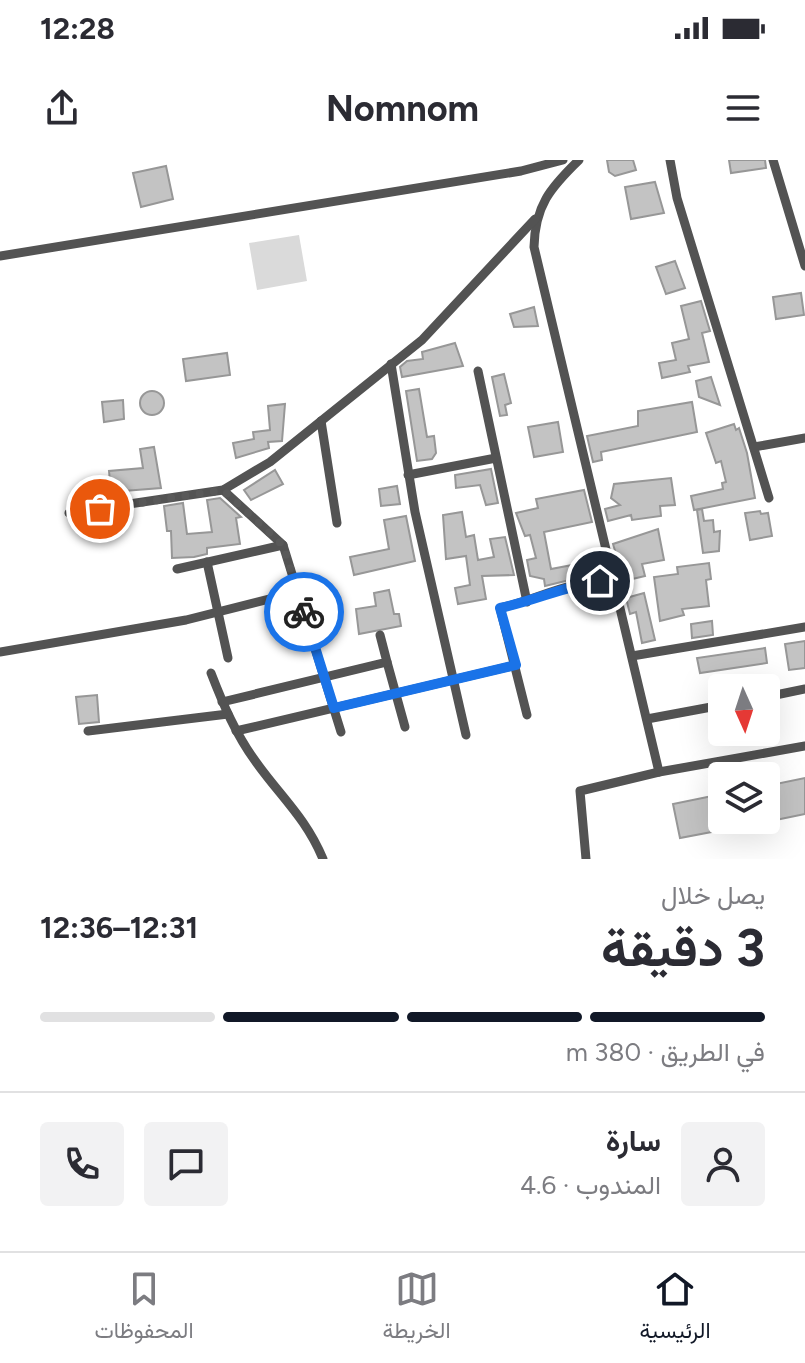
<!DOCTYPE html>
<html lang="ar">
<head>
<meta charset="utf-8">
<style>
	body { margin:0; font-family:Figtree,Vazirmatn,sans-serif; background:#f2f2f3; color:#2b2b33; direction:rtl; height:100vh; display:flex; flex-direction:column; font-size:30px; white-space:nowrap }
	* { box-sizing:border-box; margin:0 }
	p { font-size:26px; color:#7c7c81 }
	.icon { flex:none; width:44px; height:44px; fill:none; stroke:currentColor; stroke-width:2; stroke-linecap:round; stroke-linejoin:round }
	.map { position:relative; height:699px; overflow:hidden; direction:ltr }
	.sheet { display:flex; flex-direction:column; background:#fff; flex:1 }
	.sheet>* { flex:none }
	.needle { width:52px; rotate:177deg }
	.tools { position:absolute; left:708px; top:514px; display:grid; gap:16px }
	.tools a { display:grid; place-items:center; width:72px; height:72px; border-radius:8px; background:#fff; box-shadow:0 8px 32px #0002; font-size:40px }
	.pin { position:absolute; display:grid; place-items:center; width:68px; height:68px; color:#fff; margin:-34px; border:4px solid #fff; border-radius:50%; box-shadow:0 2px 8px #0007 }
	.courier { position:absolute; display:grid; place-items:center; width:80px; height:80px; margin:-40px; border:6px solid #1a73e8; border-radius:50%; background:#fff; color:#222; box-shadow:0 2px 10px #0007 }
	.summary em { font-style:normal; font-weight:700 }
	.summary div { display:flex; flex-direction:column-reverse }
	.summary { display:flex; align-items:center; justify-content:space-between; height:136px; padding:0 40px }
	h1 { font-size:52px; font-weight:700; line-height:60px }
	.bar { display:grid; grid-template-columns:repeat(4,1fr); gap:12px 8px; align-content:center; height:96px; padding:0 40px }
	.bar i { height:10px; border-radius:6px; background:#e1e1e2 }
	.bar .active { background:#111827 }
	.bar p { grid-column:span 4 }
	.line { display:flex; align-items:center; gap:20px; padding:0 40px; border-top:2px solid #e1e1e2 }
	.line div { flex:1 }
	.round { display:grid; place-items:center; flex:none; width:84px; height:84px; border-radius:8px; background:#f2f2f3 }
	.status { display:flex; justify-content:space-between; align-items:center; height:56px; padding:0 40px; background:#fff; direction:ltr }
	.status svg { height:22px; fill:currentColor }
	header { display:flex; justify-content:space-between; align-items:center; height:104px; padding:0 40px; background:#fff; font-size:36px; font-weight:700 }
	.menu { display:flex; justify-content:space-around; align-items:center; height:112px; border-top:2px solid #e1e1e2; background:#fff; font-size:22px; color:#7c7c81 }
	.menu a { display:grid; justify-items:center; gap:4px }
	.menu .active { color:#111827 }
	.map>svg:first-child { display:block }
</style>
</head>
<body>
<div class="status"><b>12:28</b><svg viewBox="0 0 49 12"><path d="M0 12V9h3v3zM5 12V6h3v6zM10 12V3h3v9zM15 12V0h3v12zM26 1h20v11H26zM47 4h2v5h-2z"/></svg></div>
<header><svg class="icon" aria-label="menu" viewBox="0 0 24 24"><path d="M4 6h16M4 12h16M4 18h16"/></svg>Nomnom<svg class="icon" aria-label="share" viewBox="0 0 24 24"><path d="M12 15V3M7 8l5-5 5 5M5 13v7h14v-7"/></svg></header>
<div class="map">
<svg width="805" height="699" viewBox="0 0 805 699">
	<rect width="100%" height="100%" fill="#fff"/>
	<path fill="#dadada" d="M299,75L307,121L257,130L249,83Z"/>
	<g fill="#c3c3c3" stroke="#979797" stroke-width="2">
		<path d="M607,0H633L636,10L615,16L609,12Z"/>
		<path d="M729,0H765L766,8L731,13Z"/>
		<path d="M166,6L173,39L141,47L133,13Z"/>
		<path d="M655,22L664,53L631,59L625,27Z"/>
		<path d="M675,101L685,128L666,134L656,107Z"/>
		<path d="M801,133L804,155L776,159L773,137Z"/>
		<path d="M701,141L710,171L702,173L709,202L688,206L690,212L662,218L659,203L676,200L672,183L689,179L681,146Z"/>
		<path d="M534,147L538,166L514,167L510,154Z"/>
		<path d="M455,183L463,206L402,217L400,207L407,201L423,199L422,192Z"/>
		<path d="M227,193L230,215L186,221L183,199Z"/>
		<path d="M504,214L511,243L505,245L507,255L500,256L492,217Z"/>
		<path d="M711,217L720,245L699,237L696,221Z"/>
		<path d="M419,229L427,277L434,276L436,293L432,299L417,301L406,231Z"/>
		<circle cx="152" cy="243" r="12"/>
		<path d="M123,240L124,259L104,262L102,242Z"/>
		<path d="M692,242L697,272L601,292L602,300L593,302L587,276L638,266V251Z"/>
		<path d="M285,244L282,281L268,282L269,288L236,298L233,283L254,279L253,272L270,270L268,246Z"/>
		<path d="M558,262L563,292L534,297L528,267Z"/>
		<path d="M734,264L736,270L739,268L747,293L755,338L694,350L691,336L723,329L722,323L726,322L721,301L716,303L706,273Z"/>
		<path d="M154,287L161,328L111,332L109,311L143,308L140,289Z"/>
		<path d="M491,309L498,343L486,345L480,325L456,328L455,315Z"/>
		<path d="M275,310L283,324L251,340L244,330Z"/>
		<path d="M671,318L675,345L660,346L661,356L632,360L631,355L608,361L605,349L620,345L611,338L614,324Z"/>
		<path d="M397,326L400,344L381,346L379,329Z"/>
		<path d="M584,330L592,362L544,372L551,409L588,402L590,415L545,426L544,419L530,416L527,400L536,398L530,375L525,376L516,353L538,348L536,339Z"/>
		<path d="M220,338L241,357L236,358L240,384L207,388V394L194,397L172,398L171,371H167L164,346L183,343L187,374L212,372L207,340Z"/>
		<path d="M702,349L704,361L713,360L714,372L720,371L719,391L703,393L697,350Z"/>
		<path d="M760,351L761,354L768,353L772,376L750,380L745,353Z"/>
		<path d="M462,352L466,377L474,375L478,400L494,397L490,379L505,377L514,415L482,416L486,439L458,444L455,428L470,425L466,396L446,399L443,355Z"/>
		<path d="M406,356L415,401L354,415L350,397L389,389L384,360Z"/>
		<path d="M658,369L664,400L642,404L645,416L624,421L613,384Z"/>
		<path d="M709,403L711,419L706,420L709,446L682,449L684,455L660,461L654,417L678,414L677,407Z"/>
		<path d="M389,430L394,454H399L401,466L359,474L356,449L376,446L374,433Z"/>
		<path d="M644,433L655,480L642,483L636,452L630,454L626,438Z"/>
		<path d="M712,461L713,475L692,478L691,464Z"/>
		<path d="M805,481V508L789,510L785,484Z"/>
		<path d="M765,488L767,503L700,513L697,498Z"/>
		<path d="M97,535L99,562L79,564L76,537Z"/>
		<path d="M805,618V654L766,662V626Z"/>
		<path d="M722,634V660H758L759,663L680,678L673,644Z"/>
	</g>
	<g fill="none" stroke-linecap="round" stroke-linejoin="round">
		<g stroke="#535353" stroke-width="9">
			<path d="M579,0C550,28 535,46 534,87L659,612"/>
			<path d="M670,0L677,38L769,338"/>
			<path d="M773,0L805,106"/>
			<path d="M0,96L521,11L563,0"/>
			<path d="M391,204L415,352L466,575"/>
			<path d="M478,211L527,442"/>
			<path d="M321,261L337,363"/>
			<path d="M754,287L805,278"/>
			<path d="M408,315L496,298"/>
			<path d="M223,330L283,385L341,572"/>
			<path d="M69,353L223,330L270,302L422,180L535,59"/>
			<path d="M207,402L228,498"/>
			<path d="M177,409L283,385"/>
			<path d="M0,492L186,460L297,432"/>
			<path d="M632,496L805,467"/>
			<path d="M387,502L405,567"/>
			<path d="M211,513C223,544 236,575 256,602C281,637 306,658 323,699"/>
			<path d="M766,537L805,529"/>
			<path d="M222,542L387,502L380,475"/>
			<path d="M527,555L500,448C538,440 574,417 613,423"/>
			<path d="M647,559L722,545"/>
			<path d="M88,571L228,554"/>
			<path d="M236,571L516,505"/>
			<path d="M586,699L580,631L659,612L805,586"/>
		</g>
	</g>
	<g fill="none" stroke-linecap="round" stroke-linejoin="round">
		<path stroke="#595959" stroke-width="8" stroke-dasharray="0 14.4" d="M100,349L223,330L283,385L304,452"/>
		<path stroke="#1a73e8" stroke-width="10" d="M304,452L334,548L516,505L500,448C534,441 565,426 600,421"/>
	</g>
</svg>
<div class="tools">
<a><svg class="needle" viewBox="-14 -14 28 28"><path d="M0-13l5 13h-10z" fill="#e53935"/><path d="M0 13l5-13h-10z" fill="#7c7c81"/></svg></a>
<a><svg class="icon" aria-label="layers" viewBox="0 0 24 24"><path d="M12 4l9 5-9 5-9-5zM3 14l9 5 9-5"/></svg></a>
</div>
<div class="pin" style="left:100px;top:349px;background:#ea580c"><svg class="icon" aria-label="bag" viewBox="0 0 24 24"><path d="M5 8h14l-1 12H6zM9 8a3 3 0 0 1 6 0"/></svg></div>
<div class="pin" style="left:600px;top:421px;background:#1f2937"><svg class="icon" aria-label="home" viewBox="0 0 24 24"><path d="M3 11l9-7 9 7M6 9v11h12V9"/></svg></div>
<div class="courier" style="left:304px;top:452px"><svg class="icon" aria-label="bike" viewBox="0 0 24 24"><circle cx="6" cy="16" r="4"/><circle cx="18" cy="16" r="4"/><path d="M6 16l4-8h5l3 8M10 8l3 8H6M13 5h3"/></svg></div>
</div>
<section class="sheet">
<div class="summary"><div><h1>3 دقيقة</h1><p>يصل خلال</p></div><em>12:31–12:36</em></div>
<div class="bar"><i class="active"></i><i class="active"></i><i class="active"></i><i></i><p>في الطريق · 380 m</p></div>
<div class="line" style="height:144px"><a class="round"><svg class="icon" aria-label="person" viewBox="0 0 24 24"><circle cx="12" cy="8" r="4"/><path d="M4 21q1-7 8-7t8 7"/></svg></a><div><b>سارة</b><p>المندوب · 4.6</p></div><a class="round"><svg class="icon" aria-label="chat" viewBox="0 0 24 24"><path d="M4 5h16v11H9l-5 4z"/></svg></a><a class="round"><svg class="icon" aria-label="phone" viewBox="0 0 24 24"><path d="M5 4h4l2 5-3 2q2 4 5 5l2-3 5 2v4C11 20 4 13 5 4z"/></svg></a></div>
</section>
<nav class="menu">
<a class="active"><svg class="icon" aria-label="home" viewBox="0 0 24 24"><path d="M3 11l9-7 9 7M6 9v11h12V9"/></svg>الرئيسية</a>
<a><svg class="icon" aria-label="map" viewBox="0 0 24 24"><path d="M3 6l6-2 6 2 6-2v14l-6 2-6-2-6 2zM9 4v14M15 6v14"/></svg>الخريطة</a>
<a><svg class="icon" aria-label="saved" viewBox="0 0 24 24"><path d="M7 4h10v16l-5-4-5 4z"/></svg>المحفوظات</a>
</nav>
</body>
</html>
